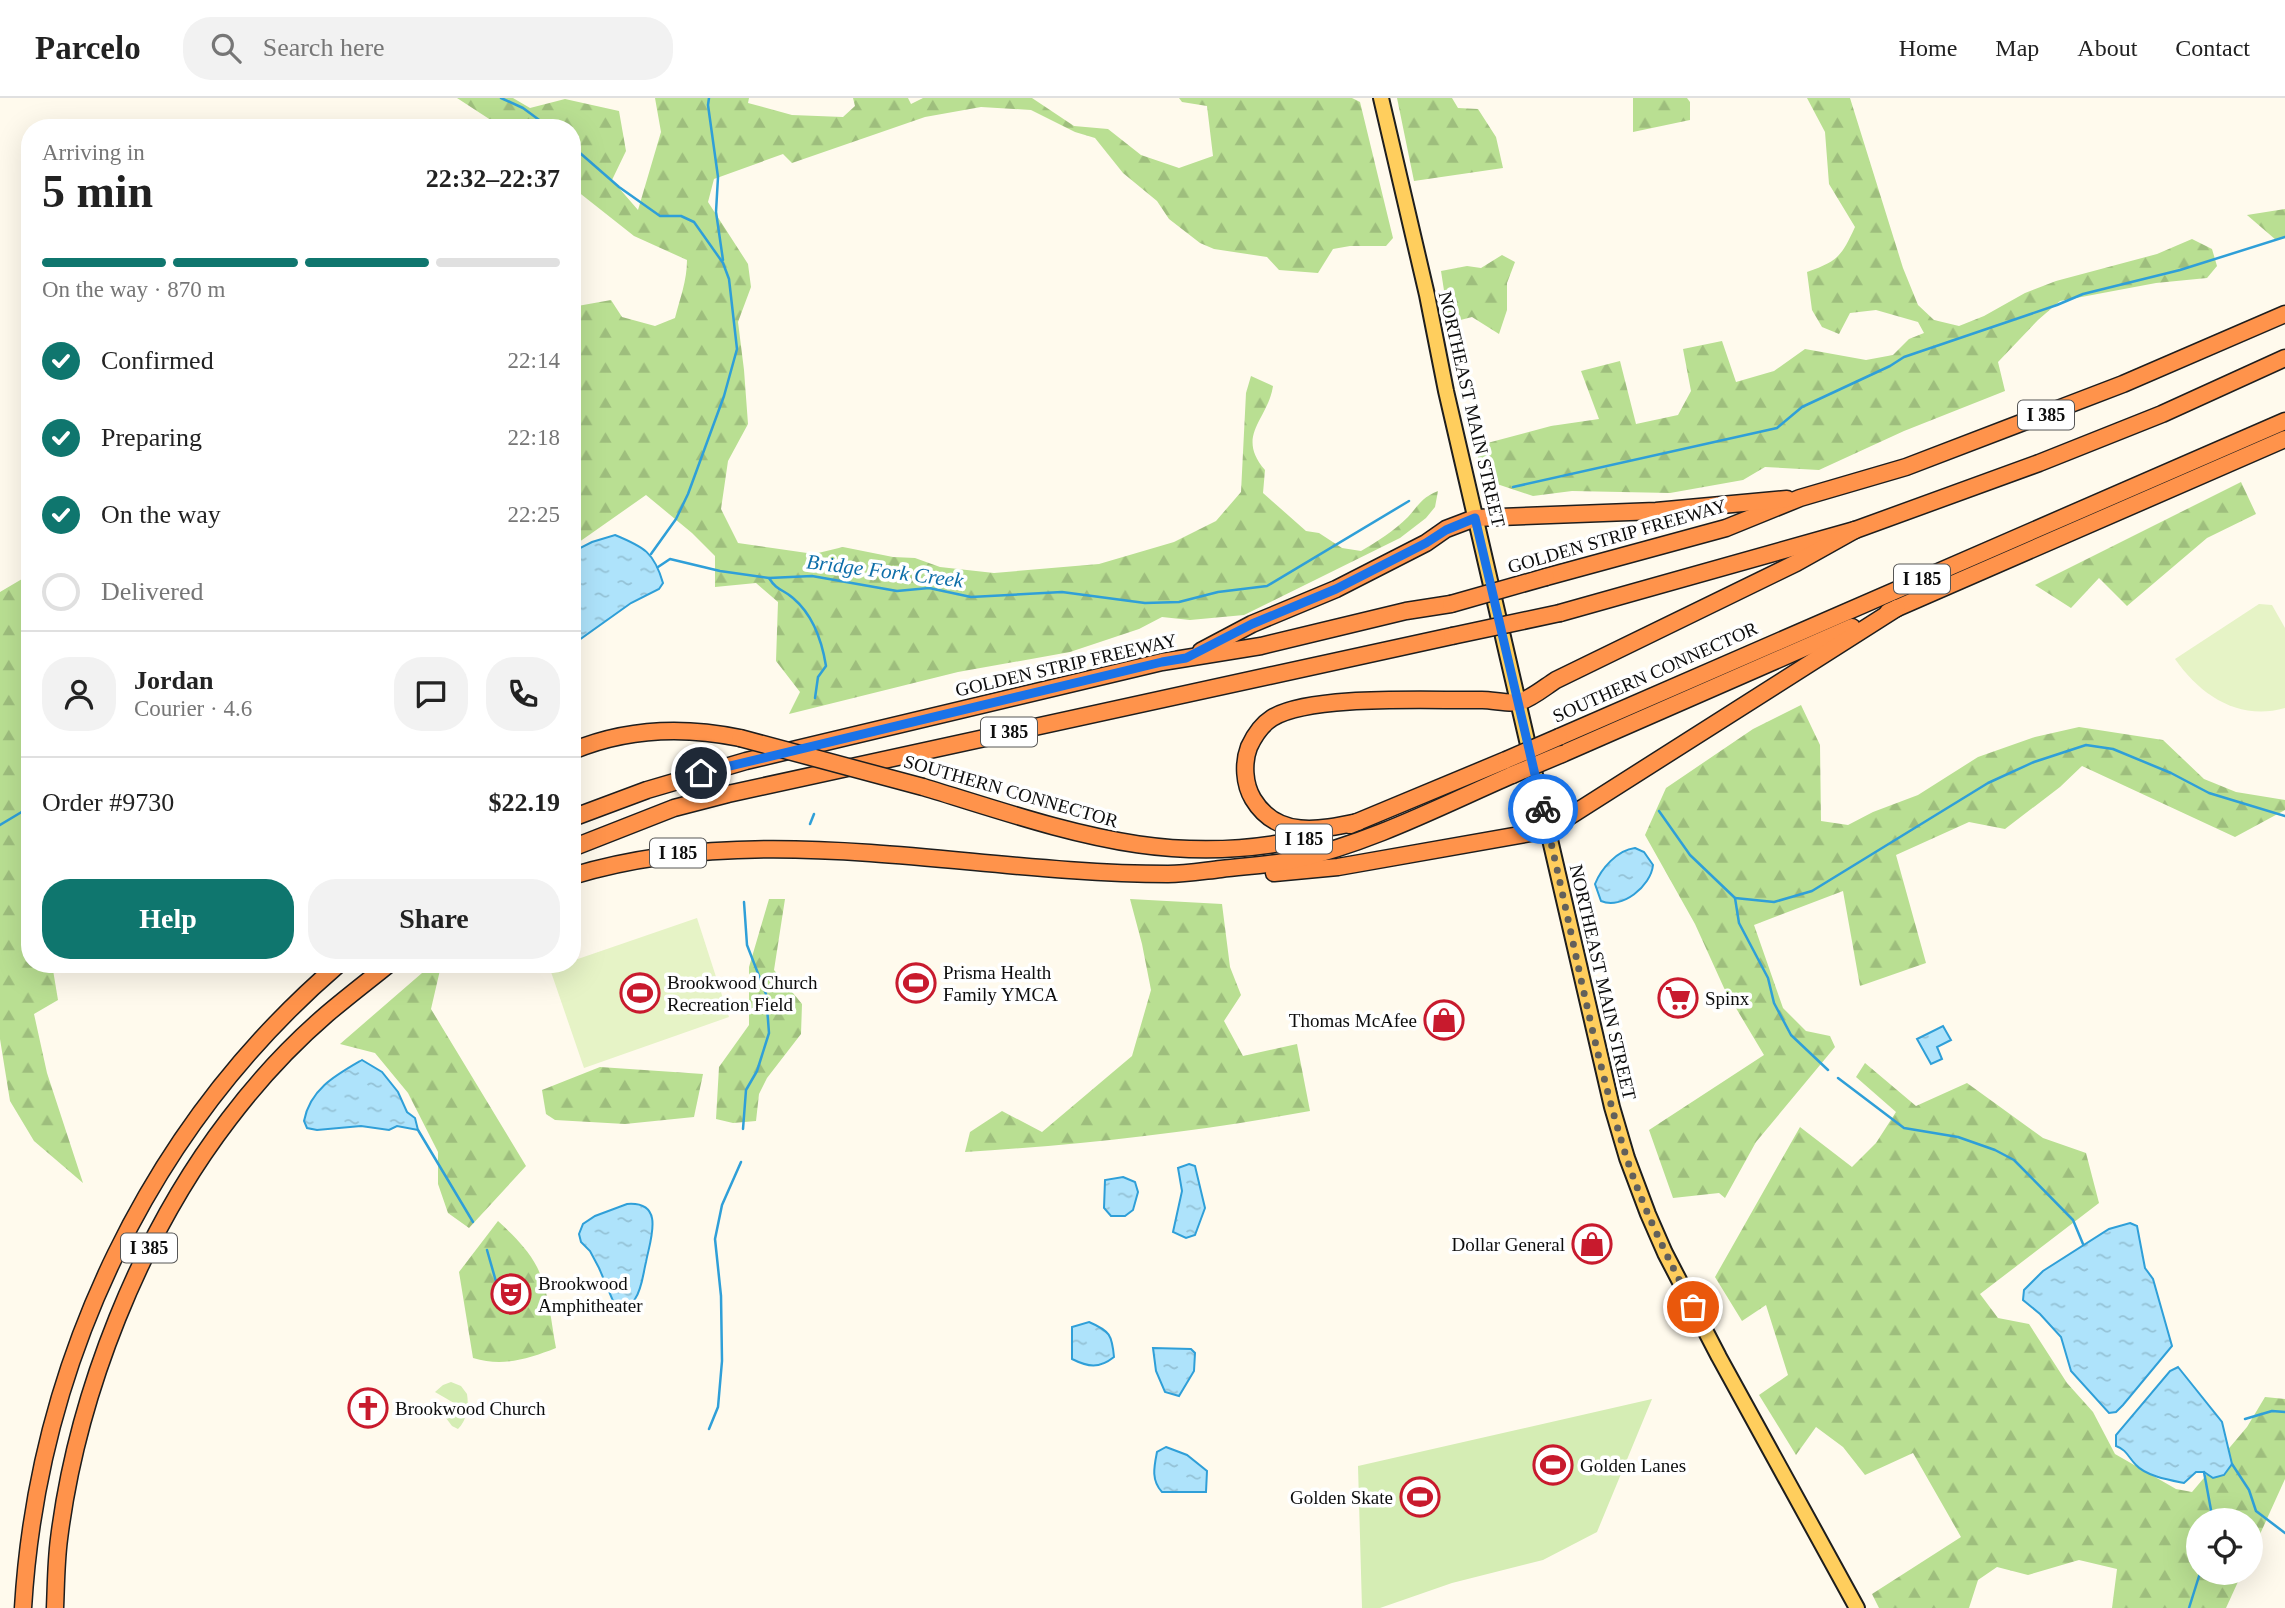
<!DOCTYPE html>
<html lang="en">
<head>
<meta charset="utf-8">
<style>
	body { margin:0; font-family:"Times New Roman",serif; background:#f2f2f2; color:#222; height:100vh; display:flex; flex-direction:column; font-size:26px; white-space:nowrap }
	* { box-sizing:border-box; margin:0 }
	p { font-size:23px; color:#767676 }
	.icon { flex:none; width:38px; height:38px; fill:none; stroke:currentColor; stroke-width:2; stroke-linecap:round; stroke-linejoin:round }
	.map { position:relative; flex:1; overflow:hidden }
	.sheet { position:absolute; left:21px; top:21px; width:560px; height:854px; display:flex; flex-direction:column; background:#fff; border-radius:28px; box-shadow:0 7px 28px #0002 }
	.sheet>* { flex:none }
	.buttons { position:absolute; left:2186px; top:1410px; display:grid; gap:14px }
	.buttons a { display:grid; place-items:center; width:77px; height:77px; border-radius:50%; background:#fff; box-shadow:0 7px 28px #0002; font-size:35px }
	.pin { position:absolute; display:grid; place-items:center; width:60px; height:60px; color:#fff; margin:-30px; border:4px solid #fff; border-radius:50%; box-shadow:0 2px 7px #0007 }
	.courier { position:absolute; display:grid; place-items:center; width:70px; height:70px; margin:-35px; border:5px solid #1a73e8; border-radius:50%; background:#fff; color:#222; box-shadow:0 2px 9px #0007 }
	.headline em { font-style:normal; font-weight:700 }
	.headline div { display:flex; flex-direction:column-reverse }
	.headline { display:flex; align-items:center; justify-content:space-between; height:119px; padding:0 21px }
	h1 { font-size:46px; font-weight:700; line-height:52px }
	.bar { display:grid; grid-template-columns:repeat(4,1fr); gap:10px 7px; align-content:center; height:84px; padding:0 21px }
	.bar i { height:9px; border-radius:5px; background:#e0e0e0 }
	.bar .active { background:#0f766e }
	.bar p { grid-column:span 4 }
	.line { display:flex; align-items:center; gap:18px; padding:0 21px; border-top:2px solid #e0e0e0 }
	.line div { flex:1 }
	.round { display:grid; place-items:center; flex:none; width:74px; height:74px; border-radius:28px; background:#f2f2f2 }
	ol { padding:0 21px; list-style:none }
	li { display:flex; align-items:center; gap:21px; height:77px }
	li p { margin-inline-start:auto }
	li .icon { padding:7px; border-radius:50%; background:#0f766e; color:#fff; stroke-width:4 }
	li:last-child { color:#767676 }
	li i { width:38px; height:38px; border:4px solid #e0e0e0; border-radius:50% }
	.primary-button { display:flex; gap:14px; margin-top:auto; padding:14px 21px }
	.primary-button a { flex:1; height:80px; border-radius:28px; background:#0f766e; color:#fff; font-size:28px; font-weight:700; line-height:80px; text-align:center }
	.primary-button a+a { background:#f2f2f2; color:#222 }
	header { display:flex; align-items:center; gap:42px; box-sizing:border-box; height:98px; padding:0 35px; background:#fff; border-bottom:2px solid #e0e0e0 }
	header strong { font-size:33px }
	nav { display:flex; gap:38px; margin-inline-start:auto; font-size:24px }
	.search { width:490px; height:63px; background:#f2f2f2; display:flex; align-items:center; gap:18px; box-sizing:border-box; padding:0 24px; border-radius:28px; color:#767676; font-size:26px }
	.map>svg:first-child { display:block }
</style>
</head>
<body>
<header>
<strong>Parcelo</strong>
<div class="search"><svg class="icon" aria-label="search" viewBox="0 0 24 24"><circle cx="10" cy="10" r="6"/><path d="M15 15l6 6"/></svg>Search here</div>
<nav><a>Home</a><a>Map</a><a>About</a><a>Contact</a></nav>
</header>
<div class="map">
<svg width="2285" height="1510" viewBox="0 0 2285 1510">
	<defs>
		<pattern id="forest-firs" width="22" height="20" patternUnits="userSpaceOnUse" patternTransform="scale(1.75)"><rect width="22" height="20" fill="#b9df92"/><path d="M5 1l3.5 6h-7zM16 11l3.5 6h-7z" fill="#9ebe7d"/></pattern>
		<pattern id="water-ripples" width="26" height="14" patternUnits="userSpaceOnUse" patternTransform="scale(1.75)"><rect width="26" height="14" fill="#aee3fb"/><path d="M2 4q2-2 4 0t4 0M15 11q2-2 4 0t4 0" fill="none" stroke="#94c2d6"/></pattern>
	</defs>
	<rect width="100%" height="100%" fill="#fffaed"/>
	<g fill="url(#forest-firs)">
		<path d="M457,0H513L530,10L565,1L619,13L626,53L612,82L638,112L661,34L655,0H749L748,5L792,17L843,19L855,8L853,0H908L911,6L923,0H1032L1074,28L1108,31L1141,57L1179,70L1213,58L1207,8L1182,4L1179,0H1352L1360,4L1393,140L1386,148H1350L1333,151L1318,175L1279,172L1267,159L1214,151L1200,145L1169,121L1157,103L1123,75L1095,40L1075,34L1031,12L981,9L925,19L792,65L783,56L714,81L708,104L748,166L751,189L738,224L744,272L748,326L728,363L721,411L738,445L814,456L843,449L893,459L915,460L940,469L994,475L1099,466L1174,444L1216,423L1241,394L1246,295L1251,278L1273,288C1268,322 1235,337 1265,372L1263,395L1306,433L1319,435L1342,450L1361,453C1378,443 1394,433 1408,419C1419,407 1421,400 1438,393L1435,409L1426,420L1400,440L1244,517L1190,522L1162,519L1139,531L1070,554L958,574L789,616L800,594L776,563L778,504L756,485L715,489V458L692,435L646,397L572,449V209L611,202L622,219L655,228L675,220C680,200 687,183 687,162L634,138L572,89V30H503Z"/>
		<path d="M1397,0H1452L1458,10L1478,11L1496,39L1503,70L1414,83Z"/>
		<path d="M1633,0H1687L1690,4V22L1633,34Z"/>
		<path d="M1807,0H1850L1903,170L1918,207L1934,222L1959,228L1984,218L2025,195L2056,183L2157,156L2192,141L2212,151L2217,168L2207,180L2156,185L2060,203L2038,222L1998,264L2005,293L1904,333L1819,372L1765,369L1743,382L1670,395L1572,393L1533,398L1491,384L1480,369L1476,348L1551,328L1599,321L1581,273L1620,263L1636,326L1678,317L1691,293L1683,251L1722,243L1736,284L1774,273L1805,251L1866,262L1893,257L1909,241L1924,235L1918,224L1876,212L1850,215L1839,236L1822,229L1812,212L1807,174C1838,163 1841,159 1855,129L1829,86L1825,34Z"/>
		<path d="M2285,111V140L2276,142L2247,117Z"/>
		<path d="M1502,157L1515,164L1507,185V212L1499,236L1472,219L1449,225L1441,173L1467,168L1481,170Z"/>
		<path d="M2241,384L2256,416L2207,440L2127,508L2099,480L2071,510L2035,487Z"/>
		<path d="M22,481L30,482V866H52L58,902L34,916L47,975L83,1085L34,1043L10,1003L0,941V494Z"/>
		<path d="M1801,607L1820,647L1821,723L1848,727L1873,714L1918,697L1978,659L2035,639L2079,629L2163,642L2204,681L2236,694L2285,702V712L2235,739L2082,668L2060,689L2005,731L1969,724L1896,757L1926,865L1860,888L1843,793L1754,827L1783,910L1806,933L1830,938L1835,949L1756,1044L1725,1100L1719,1095L1673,1100L1649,1032L1764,957L1724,890L1695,826L1645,737L1666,690L1753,631Z"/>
		<path d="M769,801H785L774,872L802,906L801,936L767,980L759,996L756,1023L733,1025L716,1021L719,969L749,927V869Z"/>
		<path d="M1130,801L1222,806L1230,869L1241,897L1224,923L1243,958L1297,946L1310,1013C1196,1034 1081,1047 965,1054L970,1034L1002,1013L1042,1034L1132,958L1151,892L1142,846Z"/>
		<path d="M440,872L431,911L526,1068L469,1130L448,1115L438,1086V1054L408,995L375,955L340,946L422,875Z"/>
		<path d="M1865,965L1916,1008L1967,985L2043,1040L2086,1055L2099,1105L1980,1196L1998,1220L2029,1226L2067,1285L2093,1314L2115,1356L2176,1391L2192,1394L2247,1329L2265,1299L2285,1301V1381L2251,1456L2250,1423H2198V1475H2242L2226,1510H2112L2117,1471L2079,1462L2028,1477L1997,1469L1978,1482L1969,1510H1879L1872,1496L1961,1439L1913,1355L1865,1377L1843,1349L1816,1329L1796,1357L1759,1297L1788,1277L1766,1207L1742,1223L1715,1179L1800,1029L1852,1069L1876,1045L1896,1014L1856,979Z"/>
		<path d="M600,969L703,976L694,1019L625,1026L555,1022L546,1016L542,992Z"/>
		<path d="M498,1123C512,1136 528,1151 537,1169C549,1193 551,1224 556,1250C528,1261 503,1269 473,1260L459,1174Z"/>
	</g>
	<g fill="#d5edb4">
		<path d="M451,1284L461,1288L467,1296C469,1308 467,1322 458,1331L452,1328L446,1320L454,1305L435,1294L443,1287Z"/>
		<path d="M1652,1301L1597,1434L1543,1462L1452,1485L1380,1510H1362L1358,1368Z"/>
	</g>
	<g fill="#e6f3c6">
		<path d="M2259,506L2272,507L2285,530V610C2239,623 2201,598 2175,561Z"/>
		<path d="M697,820L729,919L584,970L550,871L563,866H572V863Z"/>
	</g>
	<g fill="url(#water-ripples)" stroke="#2f9fd8" stroke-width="2">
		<path d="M615,437C644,449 654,454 663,485L659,491L631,505L572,547V454L592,444Z"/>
		<path d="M1635,750L1644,754L1653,767C1651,788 1622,812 1601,803L1595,786C1601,771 1617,752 1635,750Z"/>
		<path d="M1943,928L1951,942L1937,949L1942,961L1931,966L1917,941Z"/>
		<path d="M362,962L382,974L398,994L407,1014L415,1020L418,1032L397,1028L389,1032L361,1028L317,1032L307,1030L304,1023C310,991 336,977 362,962Z"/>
		<path d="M1189,1066L1195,1068L1205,1110L1195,1137L1186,1140L1173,1134L1182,1093L1178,1070Z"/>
		<path d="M1123,1079L1135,1084L1138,1094L1133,1112L1125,1118H1111L1104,1110L1105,1082Z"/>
		<path d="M627,1106C666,1103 650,1142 646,1164C643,1176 642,1191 635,1201C631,1208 623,1209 616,1210L599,1170L590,1153L581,1144L579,1136L583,1126L595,1118Z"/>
		<path d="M2130,1125L2137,1128L2145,1170L2153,1181L2172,1248L2123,1307L2116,1314L2109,1315L2071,1273L2061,1239L2040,1216L2023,1202L2024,1192L2043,1173L2109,1131Z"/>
		<path d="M1089,1224C1110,1233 1112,1237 1114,1259C1099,1271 1088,1269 1072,1261V1229Z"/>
		<path d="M1153,1250L1191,1251L1195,1255L1194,1273L1179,1298L1165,1294L1156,1273Z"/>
		<path d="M2178,1269L2222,1324L2232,1366L2224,1377L2213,1380L2204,1374H2196L2184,1385C2169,1382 2146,1378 2136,1367C2128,1359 2127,1352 2116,1348V1337L2170,1273Z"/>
		<path d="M1166,1349L1187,1357L1207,1373L1206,1394H1162C1151,1382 1154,1369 1157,1354Z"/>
	</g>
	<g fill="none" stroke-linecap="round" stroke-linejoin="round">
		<g stroke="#2f9fd8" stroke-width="2.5">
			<path d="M501,0L523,10L550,30"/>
			<path d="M709,0L708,7L718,79L716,114L723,162"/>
			<path d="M572,48L619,89L660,118H681L694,124L723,165L729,181L737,251L724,298L688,396L676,421L651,456"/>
			<path d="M1513,389L1777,330L1802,309L1890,268L1904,259L2057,207L2083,196L2180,172L2285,139"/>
			<path d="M658,469L670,461L720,473L769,480L812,478L897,493L929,490L971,499L1062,494L1145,505L1179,504L1218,494L1267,488L1409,403"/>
			<path d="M769,480C777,493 783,491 793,500C813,517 822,543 826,568L818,579L815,600"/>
			<path d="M1659,713L1690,757L1735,800L1739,825L1768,880L1774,905L1791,937L1828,972"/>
			<path d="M810,726L814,716"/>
			<path d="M0,727L30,709"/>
			<path d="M1735,800L1774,804L1812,793L1988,685L2034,664L2086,647L2113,651L2171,675L2209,695L2285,718"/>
			<path d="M1838,980L1904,1030L1958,1039L1995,1052L2014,1062L2073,1122L2083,1146"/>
			<path d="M743,1031L746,992L757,973L769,935L766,896L747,847L744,804"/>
			<path d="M418,1032L473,1124"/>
			<path d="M487,1152L497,1187"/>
			<path d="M2245,1321L2272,1313L2285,1314"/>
			<path d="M709,1331L718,1309L722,1263L721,1198L715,1141L722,1107L741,1064"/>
			<path d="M2232,1366L2249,1392L2256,1413L2285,1435"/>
			<path d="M2204,1374L2211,1412L2210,1423"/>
			<path d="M2189,1510L2200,1475"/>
		</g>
		<g stroke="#1e1e1e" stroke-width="18">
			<path id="primary" d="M1381,0L1427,197L1446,293L1612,1009L1627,1060L1648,1116L1665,1155L1719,1259L1857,1510"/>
		</g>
		<g stroke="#1e1e1e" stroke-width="19">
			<g id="motorway">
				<path d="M1546,479L1726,430L1800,400L1906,369L2123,286L2285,216"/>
				<path d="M1888,514L2285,341"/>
				<path d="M1560,515L1855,432L2039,365L2162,316L2285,260"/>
				<path d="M1201,553L1252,526L1336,491L1426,445L1446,431L1475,420L1656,413L1787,401"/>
				<path d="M1559,639L2285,323"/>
				<path d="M572,653C627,630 682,628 740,640"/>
				<path d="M1562,656L1852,529"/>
				<path d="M923,689C1062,731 1171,775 1319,737"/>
				<path d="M572,720L647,692L746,663L1162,564L1261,548L1406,513L1451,506"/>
				<path d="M1358,724C1320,732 1277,741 1253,701C1244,686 1243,665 1249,649C1254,638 1261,627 1272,620C1311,596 1433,603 1482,602C1493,602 1509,606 1519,604C1531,601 1545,589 1556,582L1796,465L1855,432"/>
				<path d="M1350,727L1506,662"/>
				<path d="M572,750L674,710L728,696L1452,538"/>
				<path d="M1274,775L1338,769L1548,732L1897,510"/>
				<path d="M572,778C766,719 970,776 1168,776C1185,776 1203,773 1221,771C1245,768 1270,767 1294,762C1370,745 1441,708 1512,677"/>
				<path d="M23,1510C38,1263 150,1028 339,866"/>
				<path d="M55,1510C56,1487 56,1464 59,1441C77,1296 140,1137 229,1021C257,984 291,947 327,916C347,899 368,883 389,866"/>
			</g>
		</g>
		<use href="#primary" stroke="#ffce5d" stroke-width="14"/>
		<use href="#motorway" stroke="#ff934b" stroke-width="16"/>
		<g stroke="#1e1e1e" stroke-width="19" stroke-linecap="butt">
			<g id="motorway-bridge">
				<path d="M1451,506L1546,479"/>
				<path d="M1452,538L1560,515"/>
				<path d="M740,640L923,689"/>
				<path d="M1506,662L1559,639"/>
				<path d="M1512,677L1562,656"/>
			</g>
		</g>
		<use href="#motorway-bridge" stroke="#ff934b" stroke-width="16"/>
	</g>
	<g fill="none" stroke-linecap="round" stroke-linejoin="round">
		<path stroke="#62605b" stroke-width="7" stroke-dasharray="0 12.6" d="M1543,711C1571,825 1591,946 1626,1058C1643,1111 1668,1160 1693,1209"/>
		<path stroke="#1a73e8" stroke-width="9" d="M701,675L1162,564L1186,560L1252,526L1336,491L1426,445L1446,432L1475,420L1543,711"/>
	</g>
	<defs>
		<g id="stadium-ring" transform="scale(2.0125)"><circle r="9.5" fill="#fff" stroke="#c81a2d" stroke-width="1.5"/><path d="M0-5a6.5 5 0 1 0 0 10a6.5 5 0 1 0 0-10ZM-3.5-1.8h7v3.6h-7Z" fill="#c81a2d"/></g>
		<g id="supermarket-ring" transform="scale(2.0125)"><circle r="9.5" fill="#fff" stroke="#c81a2d" stroke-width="1.5"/><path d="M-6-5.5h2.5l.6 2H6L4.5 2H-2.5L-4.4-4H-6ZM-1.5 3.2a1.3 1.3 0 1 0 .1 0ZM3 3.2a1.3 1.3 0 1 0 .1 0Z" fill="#c81a2d"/></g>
		<g id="shop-ring" transform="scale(2.0125)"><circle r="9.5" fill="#fff" stroke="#c81a2d" stroke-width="1.5"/><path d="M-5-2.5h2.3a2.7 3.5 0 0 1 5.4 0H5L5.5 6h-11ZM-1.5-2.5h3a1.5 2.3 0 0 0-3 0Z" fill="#c81a2d"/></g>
		<g id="theatre-ring" transform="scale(2.0125)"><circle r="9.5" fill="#fff" stroke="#c81a2d" stroke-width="1.5"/><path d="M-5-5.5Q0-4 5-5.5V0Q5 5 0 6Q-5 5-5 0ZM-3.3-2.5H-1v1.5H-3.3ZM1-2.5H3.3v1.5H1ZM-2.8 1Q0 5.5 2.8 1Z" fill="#c81a2d"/></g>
		<g id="church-ring" transform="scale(2.0125)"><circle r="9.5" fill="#fff" stroke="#c81a2d" stroke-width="1.5"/><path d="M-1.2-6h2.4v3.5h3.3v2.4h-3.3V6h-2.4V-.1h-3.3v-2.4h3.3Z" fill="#c81a2d"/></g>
	</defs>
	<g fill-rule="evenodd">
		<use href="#stadium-ring" x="916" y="885"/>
		<use href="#stadium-ring" x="640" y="895"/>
		<use href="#supermarket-ring" x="1678" y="900"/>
		<use href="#shop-ring" x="1444" y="922"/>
		<use href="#shop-ring" x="1592" y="1146"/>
		<use href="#theatre-ring" x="511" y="1196"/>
		<use href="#church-ring" x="368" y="1310"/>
		<use href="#stadium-ring" x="1553" y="1367"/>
		<use href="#stadium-ring" x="1420" y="1399"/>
	</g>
	<g text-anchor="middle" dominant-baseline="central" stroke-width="7" stroke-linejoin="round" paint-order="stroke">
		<g fill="#fff" stroke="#565656" stroke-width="2">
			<rect x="2018" y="302.5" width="56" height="29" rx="5"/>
			<rect x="1894" y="466.5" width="56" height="29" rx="5"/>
			<rect x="981" y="619.5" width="56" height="29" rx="5"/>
			<rect x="1276" y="726.5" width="56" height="29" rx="5"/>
			<rect x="650" y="740.5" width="56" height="29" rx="5"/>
			<rect x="121" y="1135.5" width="56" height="29" rx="5"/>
		</g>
		<g font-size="18" font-weight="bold" fill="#0d0d0d">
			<text x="2046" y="317">I 385</text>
			<text x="1922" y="481">I 185</text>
			<text x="1009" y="634">I 385</text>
			<text x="1304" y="741">I 185</text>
			<text x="678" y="755">I 185</text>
			<text x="149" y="1150">I 385</text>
		</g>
		<g font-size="19" fill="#0d0d0d" stroke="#fff">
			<text transform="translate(1472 311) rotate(77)">NORTHEAST MAIN STREET</text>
			<text transform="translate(1617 438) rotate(-16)">GOLDEN STRIP FREEWAY</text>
			<text transform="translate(1066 567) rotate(-13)">GOLDEN STRIP FREEWAY</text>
			<text transform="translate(1655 574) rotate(-24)">SOUTHERN CONNECTOR</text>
			<text transform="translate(1011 693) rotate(16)">SOUTHERN CONNECTOR</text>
			<text transform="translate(1603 884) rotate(77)">NORTHEAST MAIN STREET</text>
		</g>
		<g font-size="19" fill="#0d0d0d" stroke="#fff" text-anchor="start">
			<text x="943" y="874">Prisma Health<tspan x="943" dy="22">Family YMCA</tspan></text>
			<text x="667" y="884">Brookwood Church<tspan x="667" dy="22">Recreation Field</tspan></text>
			<text x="1705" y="900">Spinx</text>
			<text x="1417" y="922" text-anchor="end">Thomas McAfee</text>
			<text x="1565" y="1146" text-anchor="end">Dollar General</text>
			<text x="538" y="1185">Brookwood<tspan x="538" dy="22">Amphitheater</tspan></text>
			<text x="395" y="1310">Brookwood Church</text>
			<text x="1580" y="1367">Golden Lanes</text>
			<text x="1393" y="1399" text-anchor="end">Golden Skate</text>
		</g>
		<g font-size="21" font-style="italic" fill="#0d6ea9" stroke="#fff">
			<text transform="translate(885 473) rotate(7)">Bridge Fork Creek</text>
		</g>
	</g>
</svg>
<div class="buttons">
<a><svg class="icon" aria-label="locate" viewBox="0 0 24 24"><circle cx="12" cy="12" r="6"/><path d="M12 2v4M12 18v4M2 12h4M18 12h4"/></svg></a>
</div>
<div class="pin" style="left:1693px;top:1209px;background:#ea580c"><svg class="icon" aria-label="bag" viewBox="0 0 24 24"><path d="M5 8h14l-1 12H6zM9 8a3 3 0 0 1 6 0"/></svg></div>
<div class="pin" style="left:701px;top:675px;background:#1f2937"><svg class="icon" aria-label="home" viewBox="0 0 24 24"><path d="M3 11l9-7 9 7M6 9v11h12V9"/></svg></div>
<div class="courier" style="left:1543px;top:711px"><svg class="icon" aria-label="bike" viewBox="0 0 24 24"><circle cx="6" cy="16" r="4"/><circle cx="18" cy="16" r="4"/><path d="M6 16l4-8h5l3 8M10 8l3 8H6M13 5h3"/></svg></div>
<section class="sheet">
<div class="headline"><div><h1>5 min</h1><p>Arriving in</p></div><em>22:32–22:37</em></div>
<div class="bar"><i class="active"></i><i class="active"></i><i class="active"></i><i></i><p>On the way · 870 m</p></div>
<ol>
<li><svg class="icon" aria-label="check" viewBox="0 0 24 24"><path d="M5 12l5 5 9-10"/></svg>Confirmed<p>22:14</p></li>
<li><svg class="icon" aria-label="check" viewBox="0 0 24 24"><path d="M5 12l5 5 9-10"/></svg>Preparing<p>22:18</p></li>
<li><svg class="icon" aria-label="check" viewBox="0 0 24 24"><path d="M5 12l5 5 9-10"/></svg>On the way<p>22:25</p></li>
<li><i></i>Delivered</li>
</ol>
<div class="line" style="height:126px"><a class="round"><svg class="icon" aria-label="person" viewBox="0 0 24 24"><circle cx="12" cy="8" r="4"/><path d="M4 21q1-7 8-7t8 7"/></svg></a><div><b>Jordan</b><p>Courier · 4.6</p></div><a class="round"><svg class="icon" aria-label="chat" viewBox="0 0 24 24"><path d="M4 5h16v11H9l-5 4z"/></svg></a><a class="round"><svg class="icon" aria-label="phone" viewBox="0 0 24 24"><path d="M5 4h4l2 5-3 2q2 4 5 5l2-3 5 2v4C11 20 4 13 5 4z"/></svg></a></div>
<div class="line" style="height:91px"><div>Order #9730</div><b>$22.19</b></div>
<div class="primary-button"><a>Help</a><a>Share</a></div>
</section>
</div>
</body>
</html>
